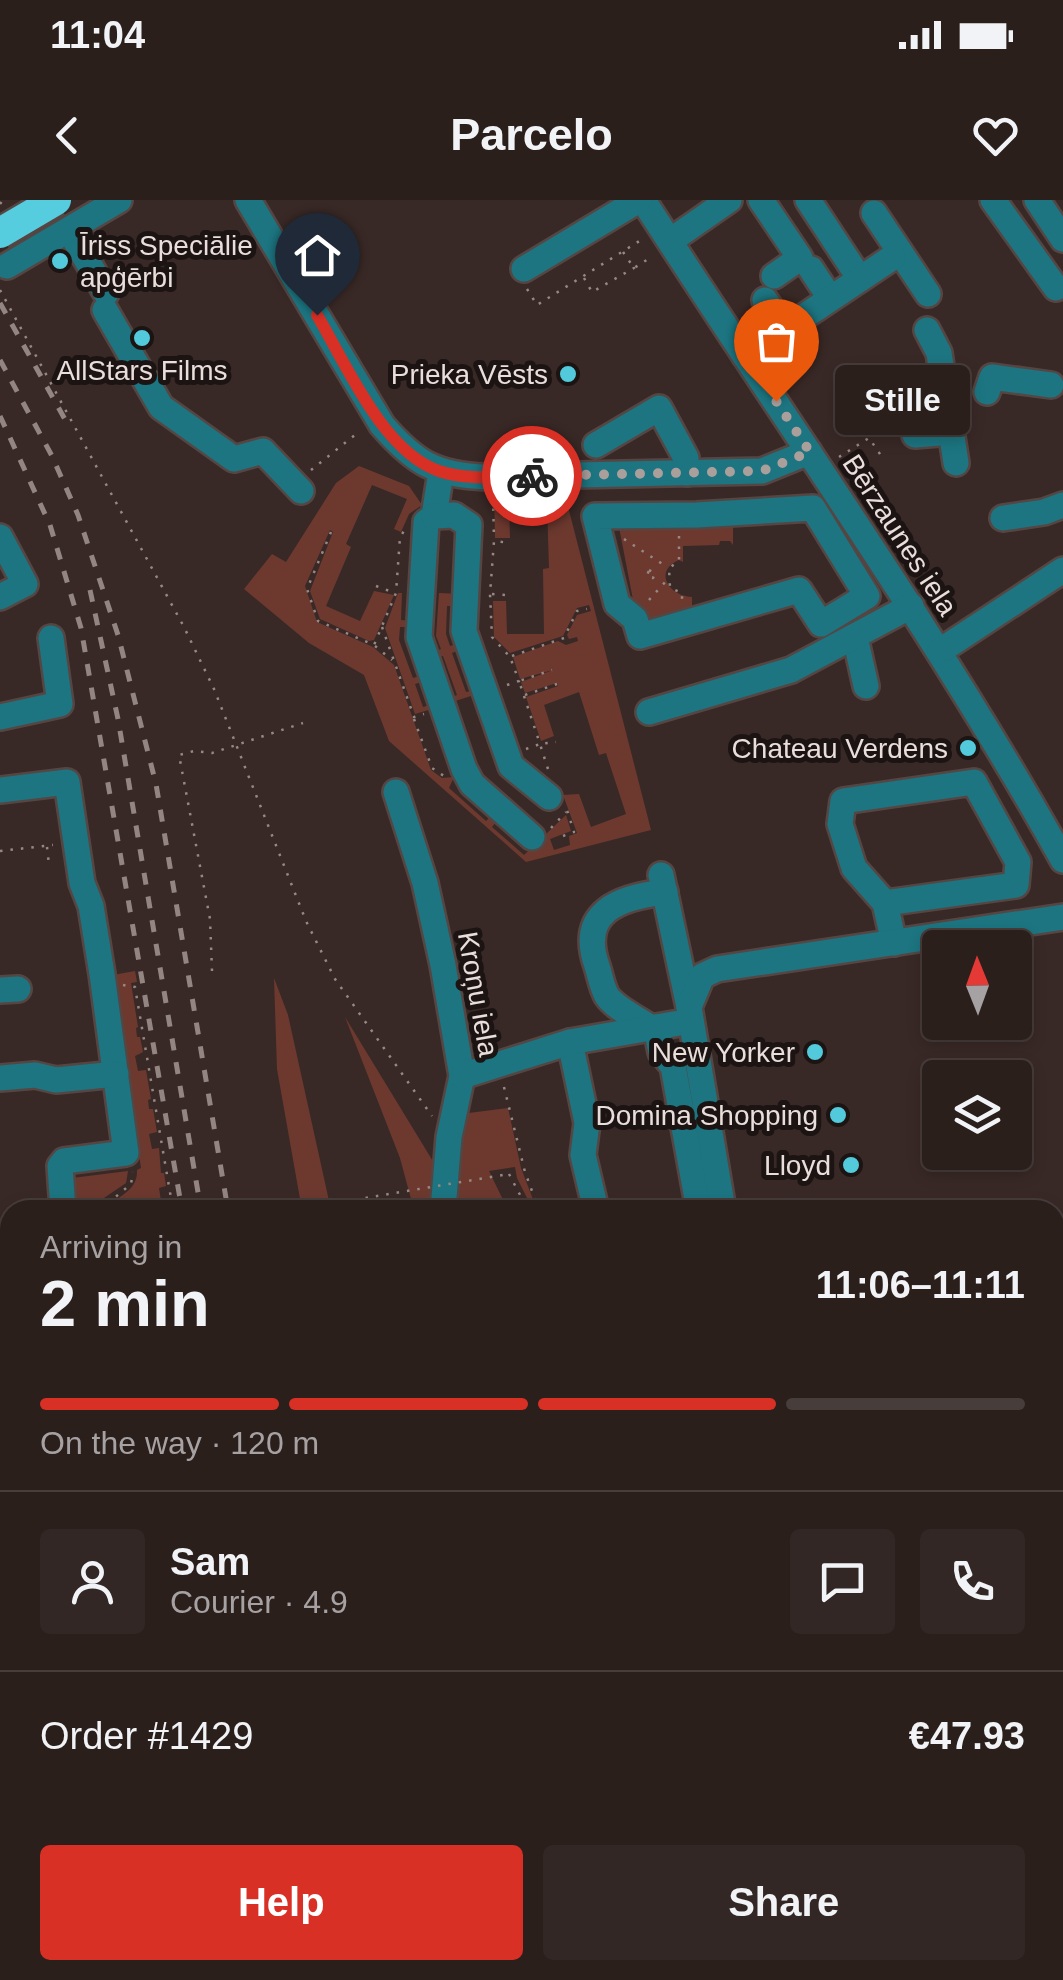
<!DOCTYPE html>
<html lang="en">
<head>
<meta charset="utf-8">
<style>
	body { margin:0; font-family:Arial,sans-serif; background:#332725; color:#f1f3f6; height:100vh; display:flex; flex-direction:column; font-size:38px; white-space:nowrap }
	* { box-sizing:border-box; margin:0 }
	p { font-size:32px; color:#a6a2a3 }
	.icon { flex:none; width:55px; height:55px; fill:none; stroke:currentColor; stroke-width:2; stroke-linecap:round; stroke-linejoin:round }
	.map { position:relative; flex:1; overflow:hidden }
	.drawer { position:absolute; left:0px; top:1000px; width:1065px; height:780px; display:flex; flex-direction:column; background:#2b1f1c; border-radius:30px 30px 0 0; box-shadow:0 5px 15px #0003,0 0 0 2px #473d3b }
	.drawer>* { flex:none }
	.needle { width:65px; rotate:359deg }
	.tools { position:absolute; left:922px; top:730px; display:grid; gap:20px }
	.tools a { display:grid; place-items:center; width:110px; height:110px; border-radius:10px; background:#2b1f1c; box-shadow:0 5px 15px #0003,0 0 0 2px #473d3b; font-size:50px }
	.pin { position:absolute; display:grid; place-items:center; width:85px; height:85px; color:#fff; margin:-102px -42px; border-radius:50% 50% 50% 0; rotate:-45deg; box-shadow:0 0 10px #0007 }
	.pin .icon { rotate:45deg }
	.courier { position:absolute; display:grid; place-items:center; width:100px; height:100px; margin:-50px; border:8px solid #d93025; border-radius:50%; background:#fff; color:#222; box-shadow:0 2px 12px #0007 }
	.bubble { position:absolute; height:70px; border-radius:10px; background:#2b1f1c; box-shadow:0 5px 15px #0003,0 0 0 2px #473d3b; font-size:32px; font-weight:600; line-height:70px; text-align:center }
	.summary em { font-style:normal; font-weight:600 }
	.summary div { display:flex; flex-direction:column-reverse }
	.summary { display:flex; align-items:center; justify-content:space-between; height:170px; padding:0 40px }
	h1 { font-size:65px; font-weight:600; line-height:75px }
	.bar { display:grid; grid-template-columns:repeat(4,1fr); gap:15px 10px; align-content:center; height:120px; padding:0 40px }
	.bar i { height:12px; border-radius:8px; background:#473d3b }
	.bar .selected { background:#d93025 }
	.bar p { grid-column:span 4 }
	.line { display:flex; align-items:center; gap:25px; padding:0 40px; border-top:2px solid #473d3b }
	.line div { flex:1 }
	.round { display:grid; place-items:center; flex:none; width:105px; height:105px; border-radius:10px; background:#332725 }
	.primary-button { display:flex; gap:20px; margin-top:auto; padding:20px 40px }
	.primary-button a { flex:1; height:115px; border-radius:10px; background:#d93025; color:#fff; font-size:40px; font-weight:600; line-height:115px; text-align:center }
	.primary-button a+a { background:#332725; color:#f1f3f6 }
	.status { display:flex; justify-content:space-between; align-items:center; height:70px; padding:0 50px; background:#2b1f1c; direction:ltr }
	.status svg { height:28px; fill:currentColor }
	header { display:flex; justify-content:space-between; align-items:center; height:130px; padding:0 40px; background:#2b1f1c; font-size:45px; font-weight:600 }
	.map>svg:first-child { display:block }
</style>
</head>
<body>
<div class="status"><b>11:04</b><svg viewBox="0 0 49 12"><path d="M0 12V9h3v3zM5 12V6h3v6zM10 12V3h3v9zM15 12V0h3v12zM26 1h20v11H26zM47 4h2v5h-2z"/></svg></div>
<header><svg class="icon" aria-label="back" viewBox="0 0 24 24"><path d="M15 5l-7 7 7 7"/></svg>Parcelo<svg class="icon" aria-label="heart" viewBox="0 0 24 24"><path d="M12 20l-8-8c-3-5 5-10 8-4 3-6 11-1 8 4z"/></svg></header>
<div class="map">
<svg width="1063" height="1780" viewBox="0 0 1063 1780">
	<rect width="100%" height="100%" fill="#392926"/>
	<g fill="#6d392f">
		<path d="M359,266L409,286L422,305L409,314L401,332L394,329L407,299L372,285L346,344L351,347L326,406L360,421L374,391L394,395L374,440L369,441L320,419L310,391L333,332L330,330L305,386L317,422L373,447L394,465L431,570L442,578L454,577L449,588L486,621L494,613L499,618L492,627L524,655L566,615L571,631L550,639L554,650L570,645L569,636L577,633L563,595L579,594L591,627L626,614L606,553L599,555L579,492L544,505L554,536L541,541L526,497L558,486L557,483L525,493L521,482L553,470L520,479L513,457L558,441L566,445L578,441L577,437L569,439L567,435L577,415L591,411L589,405L577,408L563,436L510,453L494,437L493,401H506L507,434H544L543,369L549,368L547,303H509L510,338H495L494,290L563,287L651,630L526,662L389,541L364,475L309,443L244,389L272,354L286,362L336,283Z"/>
		<path d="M733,325V345L730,341H720L719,345L683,346V362L679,360C653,371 669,396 692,397V413L646,426L635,410L619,327Z"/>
		<path d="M398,393H402L401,420L412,421L411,427H400L399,440L413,478L423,475L425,481L415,484L423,507L433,504L435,508L415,514L385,428Z"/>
		<path d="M439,393L459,394L458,406H447L446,434L450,446L460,443L462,449L452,453L466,492L476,490L477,494L449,503L447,499L457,495L443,456L433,458L431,453L441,449L436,436Z"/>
		<path d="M135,771L137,782L131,783L138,827L136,828L137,837H140L143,852L135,856L138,871L146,870L151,899L148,900L149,909H153L157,932L149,934L152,949L159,948L161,973H164L166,986L159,988L161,1001L168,1000L170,1010H105C117,995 138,992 137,970L141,968L113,775Z"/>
		<path d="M274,778L288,815L331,1010H302L277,869Z"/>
		<path d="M345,817L434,963L429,1010H414L400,958Z"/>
		<path d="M508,908L521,968L537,1010H533L517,978L515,967L489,971L508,1010H450L461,914Z"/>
		<path d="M128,971L126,983L101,1000L95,1010H76L72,978Z"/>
		<path d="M1063,1606V1768L1055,1752V1608Z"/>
	</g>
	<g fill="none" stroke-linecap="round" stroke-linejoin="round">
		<g stroke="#554643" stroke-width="30">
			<g id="minor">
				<path d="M248,0L382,225C415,263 435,275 486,277L762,271L809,252"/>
				<path d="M643,0C784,220 936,432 1063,660"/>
				<path d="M761,0L800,58L774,76"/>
				<path d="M808,0L860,79"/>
				<path d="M993,0L1056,88"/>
				<path d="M1037,0L1063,39"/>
				<path d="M874,13L928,94"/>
				<path d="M69,30L106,93"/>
				<path d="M670,41L729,0"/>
				<path d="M7,66L119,0"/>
				<path d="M524,69L639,0"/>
				<path d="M811,69L830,98"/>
				<path d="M765,100L785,129"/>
				<path d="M105,110L161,207L234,259L263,251L301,291"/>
				<path d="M927,130L939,153L956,263"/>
				<path d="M745,156L893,57"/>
				<path d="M987,192L992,177L1051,185"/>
				<path d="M915,235L951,232"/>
				<path d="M596,245L659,208L686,258L687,273"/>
				<path d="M441,272L434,316L426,322L419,437L464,569L472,584L532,637"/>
				<path d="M813,308L867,396L821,424L799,390L640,436L635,419L617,404L595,316L697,315Z"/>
				<path d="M434,316L454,315L469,325L464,431L511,566L549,597"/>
				<path d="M1003,318L1044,312L1063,305"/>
				<path d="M0,337L25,384L0,397"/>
				<path d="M855,437L866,486"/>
				<path d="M940,451L1063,370"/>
				<path d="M649,512L791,470L911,406"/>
				<path d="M0,517L60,504L51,438"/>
				<path d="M0,590L67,582L82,683L91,706L102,774L126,953L64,961L60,966L63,1010"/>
				<path d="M396,592L425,683L443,765L462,876L449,937L443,1010"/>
				<path d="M661,675L689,807"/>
				<path d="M885,703L1016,685L1018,662L974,582L843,601L840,624L854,668L885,703L894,743"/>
				<path d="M0,790L18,789"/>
				<path d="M656,827L661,852L673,866L699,1010"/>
				<path d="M651,828C638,819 615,808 607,796C602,788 600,775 597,766C578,712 619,697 665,692"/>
				<path d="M570,842L587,923L583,955L596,1010"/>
				<path d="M462,876L570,842L691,821"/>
				<path d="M0,878L35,875L56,880L116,874"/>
				<path d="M723,1010L689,807L702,776L717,769L1063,717"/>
				<path d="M0,1075L6,1120L4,1136"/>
				<path d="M1055,1136L1063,1135"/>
				<path d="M7,1164L10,1184"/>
				<path d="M1055,1179L1063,1178"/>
				<path d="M0,1282L10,1269"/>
				<path d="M1055,1317L1063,1316"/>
				<path d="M1055,1344L1063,1397"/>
				<path d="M1055,1582L1063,1581"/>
				<path d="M8,1624L10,1626"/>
				<path d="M0,1728L10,1726"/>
				<path d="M109,1770L116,1780"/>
				<path d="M200,1770L205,1780"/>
				<path d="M597,1770L598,1780"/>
				<path d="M725,1770L727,1780"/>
				<path d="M933,1770L935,1780"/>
				<path d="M1017,1770L1021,1780"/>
				<path d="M813,1780L816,1770"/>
			</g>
		</g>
		<g stroke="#554643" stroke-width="30">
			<g id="major">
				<path d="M1055,1228L1063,1227"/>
				<path d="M1055,1266L1063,1265"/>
				<path d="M0,1355L10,1352"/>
			</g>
		</g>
		<g stroke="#968885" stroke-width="2.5" stroke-dasharray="2.5 8" stroke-linecap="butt">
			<path d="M0,4L3,0"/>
			<path d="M623,52L634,68L653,56"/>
			<path d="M584,78L592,92L634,68L636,72"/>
			<path d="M527,89L537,105L641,40"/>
			<path d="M0,90L184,427L214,489L306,721L335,779L432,916"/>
			<path d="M839,257L869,238L882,257"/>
			<path d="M311,270L360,231"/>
			<path d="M493,298L494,340"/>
			<path d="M331,332L307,389L318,421L374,445L396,393L400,337L404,331"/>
			<path d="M679,336V361L669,368L670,388L682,393V399"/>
			<path d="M624,339L667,367"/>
			<path d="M649,370L655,373L653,378L647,376Z"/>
			<path d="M376,386L395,393"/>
			<path d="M492,394L505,395"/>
			<path d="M649,400L667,380"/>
			<path d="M382,427L414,517L424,514"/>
			<path d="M375,446L392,460"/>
			<path d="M512,456L564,438L577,411L587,409"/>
			<path d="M507,485L519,481L510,457L492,437L490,394L494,341L510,343"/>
			<path d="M525,495L557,484"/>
			<path d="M414,519L432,568L444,576"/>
			<path d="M526,549L540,544L519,481L552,470"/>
			<path d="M548,569L540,544L556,542"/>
			<path d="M551,628L566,612"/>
			<path d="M563,636L574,632L567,610"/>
			<path d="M47,647L49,665"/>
			<path d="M0,651L53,645"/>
			<path d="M212,771L210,719L179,555L194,551L212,553L303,523"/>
			<path d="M123,785L135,787L173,1010"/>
			<path d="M504,887L525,972L539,1010"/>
			<path d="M509,974L528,1010"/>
			<path d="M100,1010L131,984L133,972"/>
			<path d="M0,1237L10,1243"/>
			<path d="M1055,1622L1063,1619"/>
			<path d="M1055,1732L1063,1748"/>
			<path d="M304,1770L306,1780"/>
			<path d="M343,1770L345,1780"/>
		</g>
		<use href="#minor" stroke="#1c7581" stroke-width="25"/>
		<use href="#major" stroke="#01b7cb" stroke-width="25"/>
		<path stroke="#928582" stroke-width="2.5" d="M0,36L61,0"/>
		<g stroke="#928582" stroke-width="5" stroke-dasharray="12 12" stroke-linecap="butt">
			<path d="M0,103L67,223"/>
			<path d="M0,160L52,256L78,315L118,435L156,584L228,1010"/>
			<path d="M0,216L50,325L81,428L182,1010"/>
			<path d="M90,390L118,519L201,1010"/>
			<path d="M315,1770L317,1780"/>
			<path d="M356,1770L358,1780"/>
			<path d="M372,1770L374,1780"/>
		</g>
		<g stroke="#554643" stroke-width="30" stroke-linecap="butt">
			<path id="major-bridge" d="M0,1395L10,1393"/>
		</g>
		<g stroke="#554643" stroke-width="35" stroke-linecap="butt">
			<path id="highway-bridge" d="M0,33L56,0"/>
		</g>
		<path stroke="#968885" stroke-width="2.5" stroke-dasharray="2.5 8" stroke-linecap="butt" d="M293,1010L509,974"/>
		<use href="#major-bridge" stroke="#01b7cb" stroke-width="25"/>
		<use href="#highway-bridge" stroke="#55cddf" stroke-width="30"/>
	</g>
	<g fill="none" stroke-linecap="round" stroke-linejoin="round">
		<path stroke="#ab9f9c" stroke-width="10" stroke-dasharray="0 18" d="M532,276L762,271L810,252L776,201"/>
		<path stroke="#d93025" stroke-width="12" d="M317,115C346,164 383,252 439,271C468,281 502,276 532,276"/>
	</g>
	<g fill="#53cadc" stroke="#1b1412" stroke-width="4">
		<circle cx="60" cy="61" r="10"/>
		<circle cx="142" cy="138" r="10"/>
		<circle cx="568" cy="174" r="10"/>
		<circle cx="968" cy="548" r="10"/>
		<circle cx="815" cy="852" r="10"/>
		<circle cx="838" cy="915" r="10"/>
		<circle cx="851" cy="965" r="10"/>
	</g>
	<g text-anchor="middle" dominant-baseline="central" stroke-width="10" stroke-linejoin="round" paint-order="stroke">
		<g font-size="28" fill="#e9dedb" stroke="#1b1412" text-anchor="end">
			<text x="80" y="45" text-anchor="start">Īriss Speciālie<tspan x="80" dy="32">apģērbi</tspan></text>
			<text x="142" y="170" text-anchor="middle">AllStars Films</text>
			<text x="548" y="174">Prieka Vēsts</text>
			<text x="948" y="548">Chateau Verdens</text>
			<text x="795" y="852">New Yorker</text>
			<text x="818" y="915">Domina Shopping</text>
			<text x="831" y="965">Lloyd</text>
		</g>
		<g font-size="28" fill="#e9dedb" stroke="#1b1412">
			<text transform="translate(900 335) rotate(57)">Bērzaunes iela</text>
			<text transform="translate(478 794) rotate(80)">Kroņu iela</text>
		</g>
	</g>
</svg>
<div class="tools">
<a><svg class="needle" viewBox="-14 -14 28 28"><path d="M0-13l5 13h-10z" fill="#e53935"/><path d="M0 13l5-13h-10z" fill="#a6a2a3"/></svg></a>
<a><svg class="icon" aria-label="layers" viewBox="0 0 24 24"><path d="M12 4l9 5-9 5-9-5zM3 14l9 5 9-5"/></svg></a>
</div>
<div class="pin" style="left:776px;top:201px;background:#ea580c"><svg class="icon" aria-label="bag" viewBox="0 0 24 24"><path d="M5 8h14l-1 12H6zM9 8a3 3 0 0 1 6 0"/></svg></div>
<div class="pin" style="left:317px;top:115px;background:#1f2937"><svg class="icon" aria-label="home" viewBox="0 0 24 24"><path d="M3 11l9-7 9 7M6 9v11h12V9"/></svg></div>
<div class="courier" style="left:532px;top:276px"><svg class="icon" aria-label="bike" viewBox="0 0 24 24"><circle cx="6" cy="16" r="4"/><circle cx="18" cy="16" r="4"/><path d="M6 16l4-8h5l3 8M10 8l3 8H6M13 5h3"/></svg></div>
<div class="bubble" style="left:835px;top:165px;width:135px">Stille</div>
<section class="drawer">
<div class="summary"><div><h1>2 min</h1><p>Arriving in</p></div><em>11:06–11:11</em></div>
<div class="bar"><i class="selected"></i><i class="selected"></i><i class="selected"></i><i></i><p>On the way · 120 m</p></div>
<div class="line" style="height:180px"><a class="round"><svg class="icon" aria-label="person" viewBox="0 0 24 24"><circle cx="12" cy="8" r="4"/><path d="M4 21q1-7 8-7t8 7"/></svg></a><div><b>Sam</b><p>Courier · 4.9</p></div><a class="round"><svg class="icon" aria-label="chat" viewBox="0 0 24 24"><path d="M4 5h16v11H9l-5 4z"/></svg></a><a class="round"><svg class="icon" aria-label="phone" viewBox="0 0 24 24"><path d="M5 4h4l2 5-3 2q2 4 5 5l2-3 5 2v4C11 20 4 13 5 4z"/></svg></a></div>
<div class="line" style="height:130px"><div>Order #1429</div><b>€47.93</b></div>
<div class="primary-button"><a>Help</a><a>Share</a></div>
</section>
</div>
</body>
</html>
